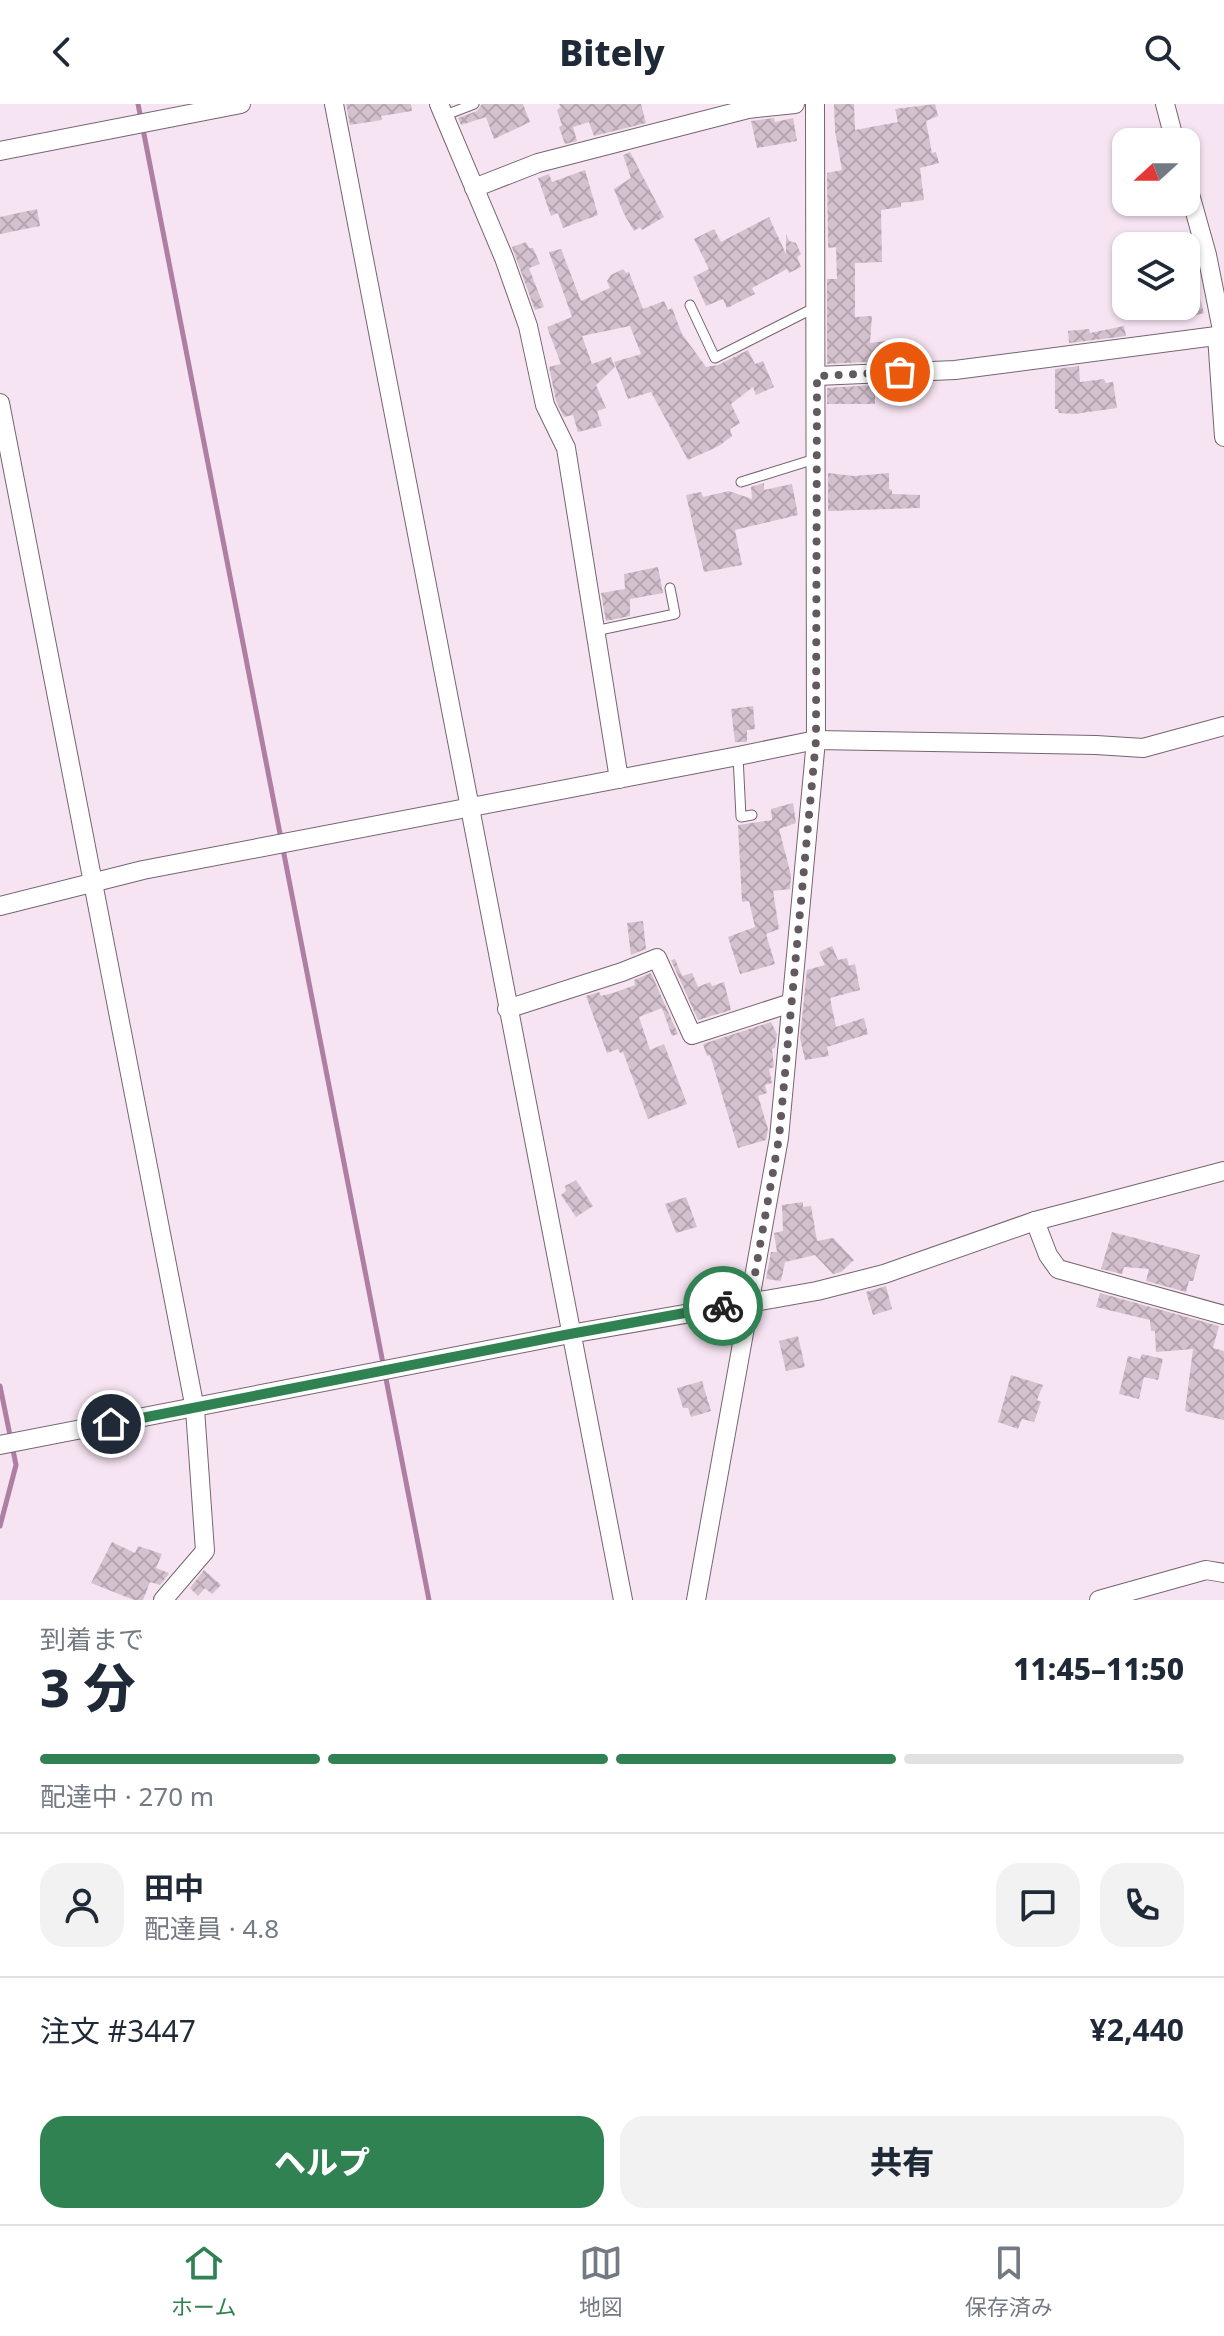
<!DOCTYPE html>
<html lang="ja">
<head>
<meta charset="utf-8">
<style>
	body { margin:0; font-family:"Noto Sans","Noto Sans JP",sans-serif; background:#f2f2f3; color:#1f2937; height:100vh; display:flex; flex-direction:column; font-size:30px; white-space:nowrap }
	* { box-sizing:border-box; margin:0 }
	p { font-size:26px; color:#747a83 }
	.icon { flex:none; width:44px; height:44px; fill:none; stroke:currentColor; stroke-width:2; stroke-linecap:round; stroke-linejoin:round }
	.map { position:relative; height:1496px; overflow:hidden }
	.panel { display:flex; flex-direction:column; background:#fff; flex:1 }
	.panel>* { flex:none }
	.needle { width:52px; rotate:249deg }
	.controls { position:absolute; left:1112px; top:24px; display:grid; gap:16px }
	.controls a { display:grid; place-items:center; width:88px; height:88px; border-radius:16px; background:#fff; box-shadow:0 2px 6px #0004; font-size:40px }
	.pin { position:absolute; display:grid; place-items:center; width:68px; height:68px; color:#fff; margin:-34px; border:4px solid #fff; border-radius:50%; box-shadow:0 2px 8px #0007 }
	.courier { position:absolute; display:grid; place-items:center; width:80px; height:80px; margin:-40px; border:6px solid #318253; border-radius:50%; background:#fff; color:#222; box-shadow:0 2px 10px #0007 }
	.summary em { font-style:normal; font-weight:800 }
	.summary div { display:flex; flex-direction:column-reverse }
	.summary { display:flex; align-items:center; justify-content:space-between; height:136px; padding:0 40px }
	h1 { font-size:52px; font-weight:800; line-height:60px }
	.bar { display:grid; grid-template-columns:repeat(4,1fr); gap:12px 8px; align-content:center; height:96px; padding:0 40px }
	.bar i { height:10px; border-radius:6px; background:#e0e1e3 }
	.bar .selected { background:#318253 }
	.bar p { grid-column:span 4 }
	.line { display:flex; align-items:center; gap:20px; padding:0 40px; border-top:2px solid #e0e1e3 }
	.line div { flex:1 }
	.round { display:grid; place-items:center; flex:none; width:84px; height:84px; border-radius:24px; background:#f2f2f3 }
	.cta { display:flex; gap:16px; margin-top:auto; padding:16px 40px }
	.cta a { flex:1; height:92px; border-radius:24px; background:#318253; color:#fff; font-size:32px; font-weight:800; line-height:92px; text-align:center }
	.cta a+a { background:#f2f2f3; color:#1f2937 }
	header { display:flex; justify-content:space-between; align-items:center; height:104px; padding:0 40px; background:#fff; font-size:36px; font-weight:800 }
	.dock { display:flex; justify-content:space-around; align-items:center; height:112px; border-top:2px solid #e0e1e3; background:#fff; font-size:22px; color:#747a83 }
	.dock a { display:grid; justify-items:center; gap:4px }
	.dock .selected { color:#318253 }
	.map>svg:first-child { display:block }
</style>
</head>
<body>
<header><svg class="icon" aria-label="back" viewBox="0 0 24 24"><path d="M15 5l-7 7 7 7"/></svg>Bitely<svg class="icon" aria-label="search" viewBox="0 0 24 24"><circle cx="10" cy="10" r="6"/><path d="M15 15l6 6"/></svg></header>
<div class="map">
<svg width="1224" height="1496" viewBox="0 0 1224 1496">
	<defs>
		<pattern id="building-cross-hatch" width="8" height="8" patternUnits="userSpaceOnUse" patternTransform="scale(2)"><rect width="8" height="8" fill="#d3c1ce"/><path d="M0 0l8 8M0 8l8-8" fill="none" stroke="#b4a5b0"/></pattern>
	</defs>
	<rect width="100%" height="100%" fill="#f7e4f2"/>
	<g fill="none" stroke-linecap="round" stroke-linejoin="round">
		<g stroke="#ae7ea3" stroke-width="5">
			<path d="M138,0L141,15"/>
			<path d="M143,25L429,1496"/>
			<path d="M0,1282L16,1361L0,1422"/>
		</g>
	</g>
	<g fill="url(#building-cross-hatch)">
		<path d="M346,0H411L412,7L381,12L382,16L350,21Z"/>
		<path d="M482,0H523L530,18L494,35L486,13L461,21L458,14L477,7Z"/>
		<path d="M559,0H641L646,19L594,32L589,18L573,23L577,37L565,40L559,23L562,21L557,6L561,3Z"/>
		<path d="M834,0H854L855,26L898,18L895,5L935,0L938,12L926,17L932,49L936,48L939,59L920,64L924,96L901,99V103L881,106L882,158L855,159V213L872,212L870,239L903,235V246L920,245L921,255L827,260V175H837L836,143L828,144L827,69L842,66L835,27Z"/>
		<path d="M774,14L775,18L793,14L797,37L757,44L751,17Z"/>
		<path d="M630,48L664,113L642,126L640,123L634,127L623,108L614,85L631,74L623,51Z"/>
		<path d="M585,66L598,111L563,124L558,109L551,112L538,74L549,70L552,78Z"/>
		<path d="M37,105L40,122L0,130V113Z"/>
		<path d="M769,113L786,150V130L789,137L796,139L801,150L797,153L801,163L789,169L787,165L752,184L755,190L727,204L723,195L706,202L693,173L709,165L694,135L714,125L721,138Z"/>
		<path d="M526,138L529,144H533L540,160L529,164L544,203L535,206L512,143Z"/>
		<path d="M561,145L581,197L610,184L607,177L611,171L623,165L626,169L629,168L643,205L664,197L668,206L672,204L682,230L706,263L718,261L748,246L755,260L763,257L774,283L756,291L753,283L731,300L740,319L730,325L732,332L719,342L688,356L651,288L628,295L614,258L641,250L630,222L582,232L592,260L611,253L615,263L596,281L606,304L597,307L602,322L578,328L573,311L564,313L556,297L549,263L561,260L547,223L572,213L549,148Z"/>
		<path d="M1196,180L1204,209L1186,214V183Z"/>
		<path d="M1124,222L1126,232L1069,239L1068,227L1089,225L1090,229Z"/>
		<path d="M1079,262L1080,278L1104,275L1106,279L1113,278L1117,304L1074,310L1059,309L1058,305H1055V265Z"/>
		<path d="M875,281V300H827V284Z"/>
		<path d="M828,369L854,372L889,369V385L892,386V390L920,391V404L828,407Z"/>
		<path d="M764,379V386L792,380L798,411L735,426L742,461L704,468L686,391L701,388L703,393L729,387L752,395L751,383Z"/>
		<path d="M658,463L663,489L630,495V512L606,517L601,489L625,485L624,470Z"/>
		<path d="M753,602L755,625L747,626V638H735L731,605Z"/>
		<path d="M793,699L796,719L779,725L791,771L790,785L773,787L779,825L766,830L775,860L740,870L728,833L755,823L749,797L742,798L738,721L772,716L771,705Z"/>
		<path d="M643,817L646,845L631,851L627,819Z"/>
		<path d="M832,842L838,856L847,854L849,862L855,860L860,886L830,894L836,923L864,914L868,930L827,943L829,952L805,956L800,934L807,866L825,861L819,848Z"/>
		<path d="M675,855L682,872L692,869L698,883L710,878L712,882L724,878L731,906L698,916L671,856Z"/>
		<path d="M651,869L678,930L672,932L662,904L639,913L650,946L664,940L687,1000L648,1015L623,948L620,949L618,945L607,949L586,892L599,888L601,892L616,888L635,881L634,876Z"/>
		<path d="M771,918L777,930L775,944L772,945L774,963L769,965L772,979L765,981L767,989L758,992L768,1025L766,1036L738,1044L710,951L707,952L703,940Z"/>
		<path d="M576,1076L593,1102L576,1113L561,1091L566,1087L565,1082Z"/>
		<path d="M686,1093L697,1123L676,1129L665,1100Z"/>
		<path d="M803,1098V1103L811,1102L817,1137L833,1134L854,1156L841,1168L833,1170L815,1151L785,1158L781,1177L766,1175L771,1148H777L774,1129L783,1127L782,1101Z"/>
		<path d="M1112,1128L1200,1151L1193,1177H1189L1186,1188L1146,1177L1149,1165L1124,1163L1122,1170L1101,1165Z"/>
		<path d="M886,1182L892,1205L873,1211L866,1188Z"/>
		<path d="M1100,1189L1219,1222L1213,1244L1224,1247V1316L1185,1307L1193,1245L1156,1248L1155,1227H1151L1150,1216L1096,1203Z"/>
		<path d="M798,1232L805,1263L786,1267L779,1237Z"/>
		<path d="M1142,1250L1163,1255L1158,1276L1144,1273L1139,1295L1119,1290L1128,1252L1140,1255Z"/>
		<path d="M1011,1271L1043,1281L1037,1296L1041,1298L1034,1318L1022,1315L1018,1325L998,1318Z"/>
		<path d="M702,1277L711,1307L691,1313L688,1304H683L677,1284Z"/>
		<path d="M112,1438L135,1449L138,1442L162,1450L156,1464L169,1469L168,1471L160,1481L150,1478L143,1496H134L91,1479Z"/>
		<path d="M204,1466L221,1481L212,1490L205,1484L198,1492L190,1484Z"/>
	</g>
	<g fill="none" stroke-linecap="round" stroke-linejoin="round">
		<g stroke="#756571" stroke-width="11">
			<g id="lane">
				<path d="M443,12L474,0"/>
				<path d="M690,201L715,254L814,204"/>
				<path d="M741,378L815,355"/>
				<path d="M595,527L675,510L670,484"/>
				<path d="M738,652L741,713L752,711"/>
			</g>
		</g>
		<g stroke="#756571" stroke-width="20">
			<g id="street">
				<path d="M334,0L623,1496"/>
				<path d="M439,0L504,154L528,222L545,301L566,344L619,675"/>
				<path d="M1165,0L1175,38"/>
				<path d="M0,47L241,0"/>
				<path d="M1186,76L1207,151L1223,231"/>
				<path d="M474,84L538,59L748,5L795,0"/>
				<path d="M1217,232L1224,333"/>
				<path d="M817,272L955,266L1224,231"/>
				<path d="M0,299L195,1305L205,1447L163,1496"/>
				<path d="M0,802L143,766L738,652L816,636L1096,641L1143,644L1224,622"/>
				<path d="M507,905L622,868L657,854L692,931L791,899"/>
				<path d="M1035,1117L1048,1151L1058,1165L1224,1211"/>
				<path d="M0,1341L570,1230L817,1187L884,1170L1035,1117L1224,1067"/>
				<path d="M696,1496L779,1034L816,636L815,0"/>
				<path d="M1099,1496L1206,1466L1224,1469"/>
			</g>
		</g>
		<use href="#lane" stroke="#fff" stroke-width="9"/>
		<use href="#street" stroke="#fff" stroke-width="18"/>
	</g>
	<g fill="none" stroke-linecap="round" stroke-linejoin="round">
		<path stroke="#635960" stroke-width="8" stroke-dasharray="0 14.4" d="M723,1202L750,1198L779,1034L816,636L817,272L900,268"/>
		<path stroke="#318253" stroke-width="10" d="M111,1320L570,1230L723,1202"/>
	</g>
</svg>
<div class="controls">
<a><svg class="needle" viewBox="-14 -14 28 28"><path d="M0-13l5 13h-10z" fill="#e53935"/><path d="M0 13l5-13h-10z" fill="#747a83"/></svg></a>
<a><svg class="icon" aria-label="layers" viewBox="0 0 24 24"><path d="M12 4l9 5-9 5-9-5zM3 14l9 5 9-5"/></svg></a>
</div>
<div class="pin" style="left:900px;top:268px;background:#ea580c"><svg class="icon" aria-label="bag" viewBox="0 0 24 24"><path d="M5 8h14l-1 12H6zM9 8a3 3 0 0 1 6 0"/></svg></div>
<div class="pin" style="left:111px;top:1320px;background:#1f2937"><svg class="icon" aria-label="home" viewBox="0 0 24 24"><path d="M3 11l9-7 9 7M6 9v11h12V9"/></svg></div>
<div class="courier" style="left:723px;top:1202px"><svg class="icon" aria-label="bike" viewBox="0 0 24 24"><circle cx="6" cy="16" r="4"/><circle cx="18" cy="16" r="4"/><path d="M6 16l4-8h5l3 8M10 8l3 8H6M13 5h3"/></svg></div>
</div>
<section class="panel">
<div class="summary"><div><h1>3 分</h1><p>到着まで</p></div><em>11:45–11:50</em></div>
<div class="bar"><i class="selected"></i><i class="selected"></i><i class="selected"></i><i></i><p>配達中 · 270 m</p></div>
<div class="line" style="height:144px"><a class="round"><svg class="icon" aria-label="person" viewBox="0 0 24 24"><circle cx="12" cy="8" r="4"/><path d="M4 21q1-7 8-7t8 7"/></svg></a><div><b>田中</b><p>配達員 · 4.8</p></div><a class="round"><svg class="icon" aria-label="chat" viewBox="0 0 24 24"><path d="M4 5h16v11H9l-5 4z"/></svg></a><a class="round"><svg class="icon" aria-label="phone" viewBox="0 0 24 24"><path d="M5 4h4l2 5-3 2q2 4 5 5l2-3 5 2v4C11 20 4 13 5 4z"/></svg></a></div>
<div class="line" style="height:104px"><div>注文 #3447</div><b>¥2,440</b></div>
<div class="cta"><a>ヘルプ</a><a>共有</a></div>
</section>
<nav class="dock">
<a class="selected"><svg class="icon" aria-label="home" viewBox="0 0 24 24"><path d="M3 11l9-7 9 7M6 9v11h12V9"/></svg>ホーム</a>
<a><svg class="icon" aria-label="map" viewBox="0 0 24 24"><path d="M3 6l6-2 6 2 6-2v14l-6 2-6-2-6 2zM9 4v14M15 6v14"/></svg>地図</a>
<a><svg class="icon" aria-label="saved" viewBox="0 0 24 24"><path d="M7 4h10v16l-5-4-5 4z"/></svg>保存済み</a>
</nav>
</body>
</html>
